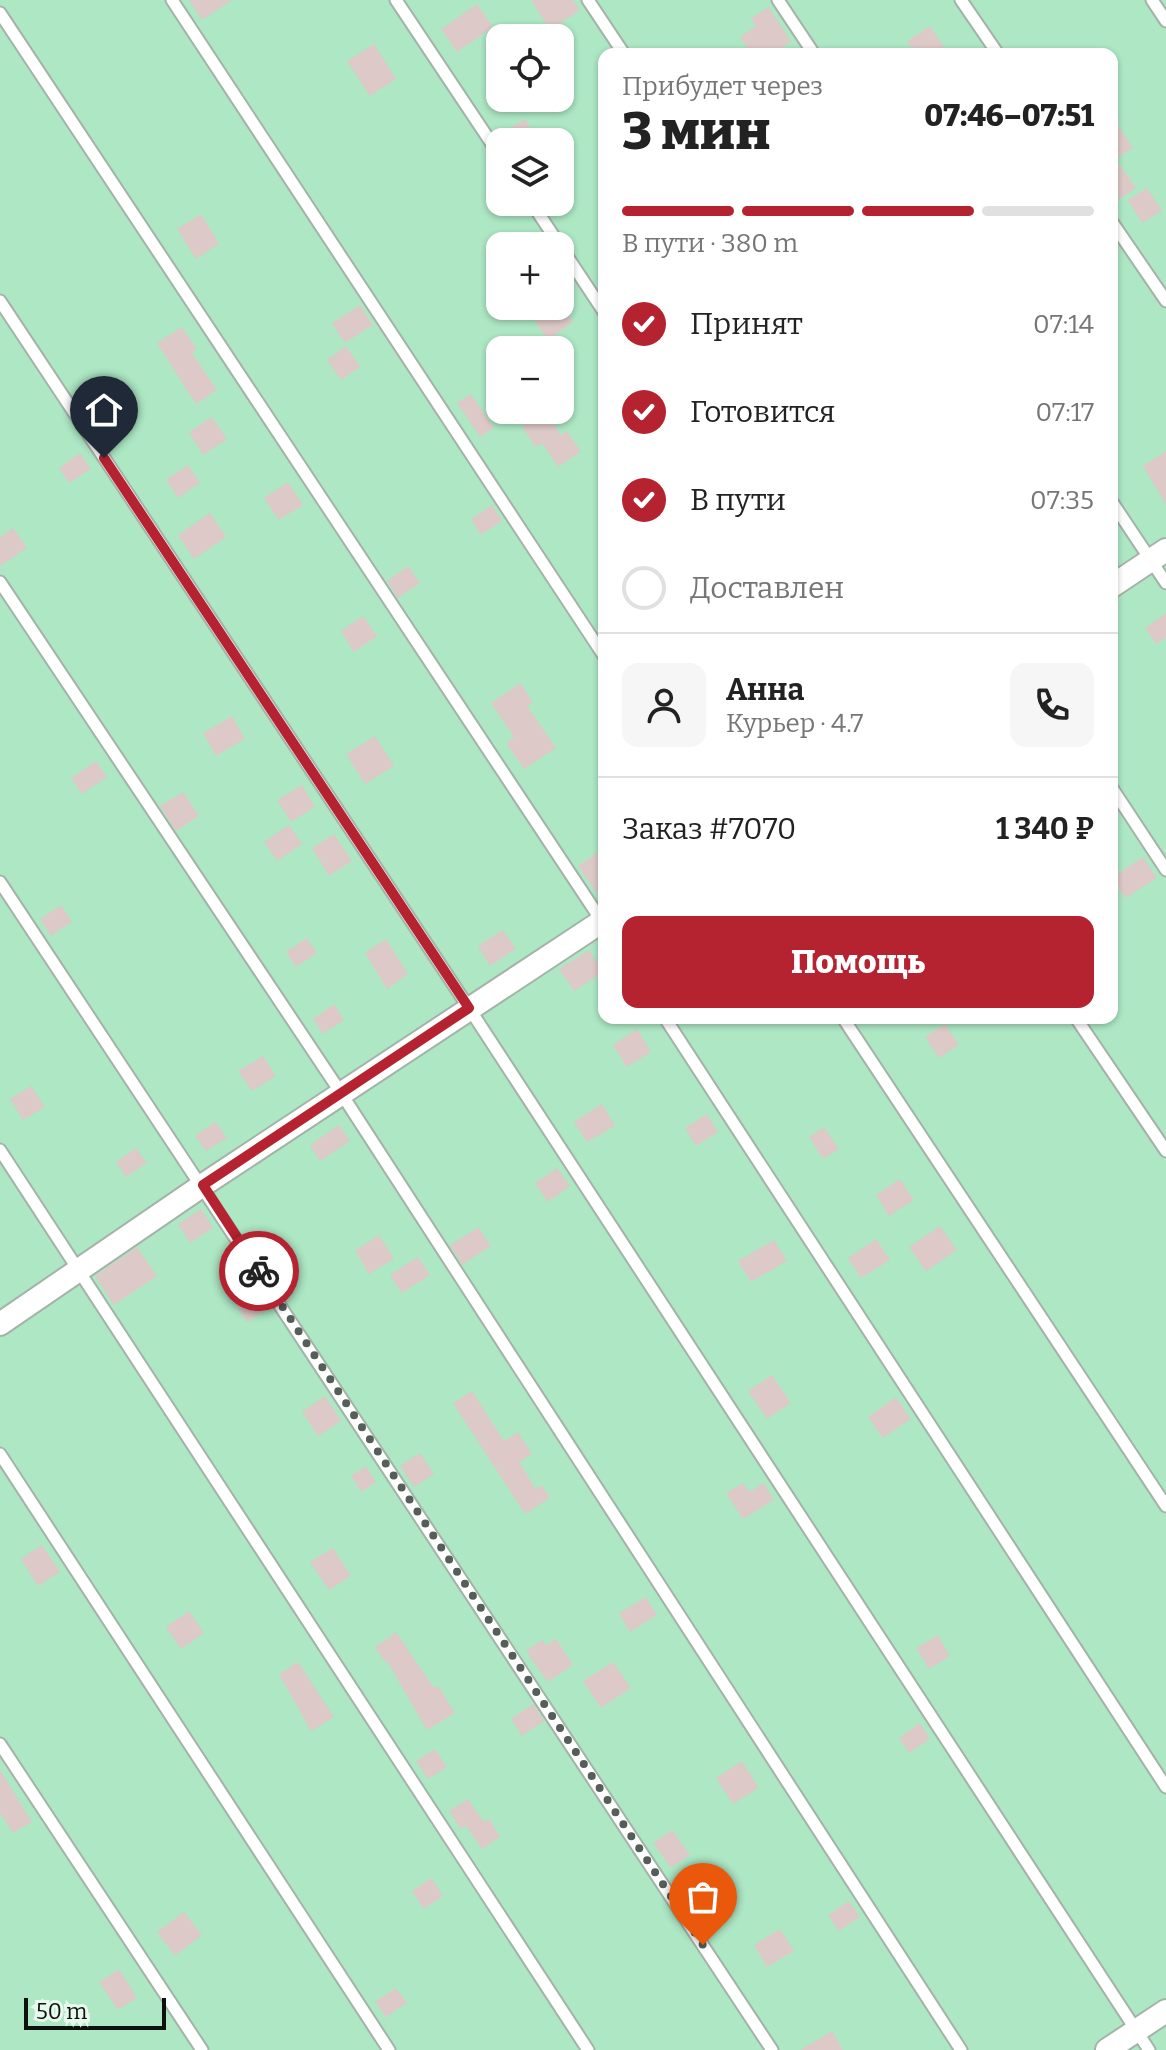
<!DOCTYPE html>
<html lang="ru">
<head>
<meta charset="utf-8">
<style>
	body { margin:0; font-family:Bitter,serif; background:#f6f6f6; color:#222; height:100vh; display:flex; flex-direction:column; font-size:30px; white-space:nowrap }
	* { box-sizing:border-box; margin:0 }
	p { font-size:26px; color:#767676 }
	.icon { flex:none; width:44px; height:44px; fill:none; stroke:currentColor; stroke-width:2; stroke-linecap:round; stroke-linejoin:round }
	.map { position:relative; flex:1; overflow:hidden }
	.side { position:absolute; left:598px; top:48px; width:520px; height:976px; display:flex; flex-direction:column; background:#fff; border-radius:16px; box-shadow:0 2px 6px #0004 }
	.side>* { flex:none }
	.buttons { position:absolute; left:486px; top:24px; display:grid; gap:16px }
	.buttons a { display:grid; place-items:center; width:88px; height:88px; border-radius:16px; background:#fff; box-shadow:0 2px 6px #0004; font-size:40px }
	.scale { position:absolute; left:24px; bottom:20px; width:142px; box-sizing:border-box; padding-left:8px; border:4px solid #0d120f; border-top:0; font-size:22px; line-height:28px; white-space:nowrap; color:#0d120f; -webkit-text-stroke:6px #e8f8ed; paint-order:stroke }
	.pin { position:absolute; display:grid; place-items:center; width:68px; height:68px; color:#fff; margin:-82px -34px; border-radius:50% 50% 50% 0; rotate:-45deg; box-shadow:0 0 8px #0007 }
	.pin .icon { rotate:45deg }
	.courier { position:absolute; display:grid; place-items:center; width:80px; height:80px; margin:-40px; border:6px solid #b4232f; border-radius:50%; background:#fff; color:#222; box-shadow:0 2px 10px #0007 }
	.overview em { font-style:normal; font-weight:800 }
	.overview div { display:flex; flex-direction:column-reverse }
	.overview { display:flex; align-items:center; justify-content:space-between; height:136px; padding:0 24px }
	h1 { font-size:52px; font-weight:800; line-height:60px }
	.bar { display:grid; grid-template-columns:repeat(4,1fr); gap:12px 8px; align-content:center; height:96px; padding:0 24px }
	.bar i { height:10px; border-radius:6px; background:#e0e0e0 }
	.bar .selected { background:#b4232f }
	.bar p { grid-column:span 4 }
	.line { display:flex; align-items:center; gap:20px; padding:0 24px; border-top:2px solid #e0e0e0 }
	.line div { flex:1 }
	.round { display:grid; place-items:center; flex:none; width:84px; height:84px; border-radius:16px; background:#f6f6f6 }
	ol { padding:0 24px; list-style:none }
	li { display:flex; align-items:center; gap:24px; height:88px }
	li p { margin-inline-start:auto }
	li .icon { padding:8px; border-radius:50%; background:#b4232f; color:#fff; stroke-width:4 }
	li:last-child { color:#767676 }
	li i { width:44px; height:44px; border:4px solid #e0e0e0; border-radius:50% }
	.action { display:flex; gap:16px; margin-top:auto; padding:16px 24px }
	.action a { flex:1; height:92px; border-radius:16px; background:#b4232f; color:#fff; font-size:32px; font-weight:800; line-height:92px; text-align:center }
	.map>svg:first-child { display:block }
</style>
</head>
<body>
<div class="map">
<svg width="1166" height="2050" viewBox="0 0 1166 2050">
	<rect width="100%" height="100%" fill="#dbebe0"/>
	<path fill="#ade7c4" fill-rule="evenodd" d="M0,0H1166V2050H0ZM500,38H560V98H500ZM604,54H1112V1018H604ZM500,142H560V202H500ZM500,246H560V306H500ZM500,350H560V410H500Z"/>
	<g fill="#ddcac8">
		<path d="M189,0H232L202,20Z"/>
		<path d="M531,0H573L580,10L550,30Z"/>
		<path d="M477,4L493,27L457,52L441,29Z"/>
		<path d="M769,7L791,42L772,54H751L740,37L756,26L751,18Z"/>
		<path d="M930,26L949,54H916L907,41Z"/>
		<path d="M374,44L396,79L370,96L347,61Z"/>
		<path d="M1112,116L1133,148L1116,159L1136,188L1112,204Z"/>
		<path d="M525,119L539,142H501L497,136Z"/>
		<path d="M1147,188L1162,211L1142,223L1128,200Z"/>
		<path d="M201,214L219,244L196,259L177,229Z"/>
		<path d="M360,305L373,325L345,343L332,323Z"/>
		<path d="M550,306H563L573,322L548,340L533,318Z"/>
		<path d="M182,327L197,349L192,353L217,390L196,404L157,343Z"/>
		<path d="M346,346L360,367L341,380L327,360Z"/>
		<path d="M471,394L494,428L480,437L457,403Z"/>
		<path d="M545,411L561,435L567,431L581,452L558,467L542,443L536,447L522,427Z"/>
		<path d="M212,417L227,439L203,455L189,432Z"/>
		<path d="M1166,451V505L1143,466Z"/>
		<path d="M80,453L91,469L69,483L59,468Z"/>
		<path d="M188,465L200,483L178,498L166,480Z"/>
		<path d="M288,482L303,505L279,520L264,498Z"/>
		<path d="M492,505L502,521L481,535L471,519Z"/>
		<path d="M210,513L226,537L194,559L178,535Z"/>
		<path d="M13,528L27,548L0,566V537Z"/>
		<path d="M408,566L420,583L398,598L387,581Z"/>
		<path d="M1166,613V638L1156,644L1145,628Z"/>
		<path d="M363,616L377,636L354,652L341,631Z"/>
		<path d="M520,683L533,702L527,706L556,748L524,769L506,743L514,737L491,703Z"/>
		<path d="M232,716L245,739L216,756L203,733Z"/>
		<path d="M375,736L394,766L365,784L346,754Z"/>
		<path d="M96,761L107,777L82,794L71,778Z"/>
		<path d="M302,785L315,807L291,822L277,800Z"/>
		<path d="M183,792L199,816L176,831L160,806Z"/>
		<path d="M289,825L302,844L277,861L264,842Z"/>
		<path d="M334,834L352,861L329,876L312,848Z"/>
		<path d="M604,848V903L578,866Z"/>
		<path d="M1143,857L1157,878L1125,898L1112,877Z"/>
		<path d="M61,905L72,922L51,936L40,919Z"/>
		<path d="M503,930L516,949L490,966L478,946Z"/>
		<path d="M307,938L317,953L296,967L286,952Z"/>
		<path d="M386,939L408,974L387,989L365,953Z"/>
		<path d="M589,950L603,972L574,991L559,969Z"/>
		<path d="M334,1004L344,1020L323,1034L313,1019Z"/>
		<path d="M945,1024L959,1045L939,1058L925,1037Z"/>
		<path d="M637,1029L651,1052L627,1067L613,1045Z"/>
		<path d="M263,1056L276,1076L252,1091L238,1071Z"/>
		<path d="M31,1086L45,1107L23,1120L10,1099Z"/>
		<path d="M602,1104L615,1126L587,1142L574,1122Z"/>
		<path d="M707,1114L718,1132L696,1146L685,1128Z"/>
		<path d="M216,1122L227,1138L206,1151L195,1136Z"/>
		<path d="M339,1125L350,1141L320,1161L310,1145Z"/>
		<path d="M824,1127L839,1149L823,1159L809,1137Z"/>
		<path d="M136,1148L147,1163L126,1177L116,1162Z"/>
		<path d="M557,1168L570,1186L548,1202L535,1183Z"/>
		<path d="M900,1179L914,1200L889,1216L876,1195Z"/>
		<path d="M201,1209L213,1228L190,1243L178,1224Z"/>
		<path d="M940,1226L957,1250L926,1271L909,1247Z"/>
		<path d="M478,1227L491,1246L462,1265L450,1245Z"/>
		<path d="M379,1235L394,1259L369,1274L355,1251Z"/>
		<path d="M876,1239L890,1260L861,1278L848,1258Z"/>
		<path d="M774,1240L787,1261L751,1282L738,1261Z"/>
		<path d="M137,1247L157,1276L114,1305L95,1276Z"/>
		<path d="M418,1257L430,1275L402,1293L390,1275Z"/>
		<path d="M255,1286L269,1308L247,1322L233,1300Z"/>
		<path d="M772,1375L791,1403L767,1419L748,1391Z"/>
		<path d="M472,1391L504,1441L518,1432L532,1454L519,1462L536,1489L542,1485L550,1498L525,1514L453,1403Z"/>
		<path d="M325,1396L341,1421L318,1436L302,1412Z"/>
		<path d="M896,1397L911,1419L883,1438L868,1417Z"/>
		<path d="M420,1453L434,1474L414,1487L400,1466Z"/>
		<path d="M366,1466L376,1482L362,1492L351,1476Z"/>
		<path d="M743,1483L749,1492L764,1483L774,1500L743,1519L726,1493Z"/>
		<path d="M42,1545L60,1572L38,1586L21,1559Z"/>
		<path d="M333,1548L351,1576L329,1590L310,1562Z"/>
		<path d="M646,1597L657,1615L630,1632L619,1613Z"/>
		<path d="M189,1611L204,1633L181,1649L166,1627Z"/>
		<path d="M396,1632L434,1688L438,1686L455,1713L427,1730L387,1661L386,1663L375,1647Z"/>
		<path d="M938,1635L950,1656L929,1669L916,1648Z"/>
		<path d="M556,1639L573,1665L548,1682L526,1651L542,1640L546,1645Z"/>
		<path d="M298,1662L334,1717L311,1731L279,1674Z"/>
		<path d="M613,1662L631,1688L601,1708L583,1681Z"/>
		<path d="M533,1704L544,1721L522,1736L511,1719Z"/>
		<path d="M920,1723L930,1739L909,1753L899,1738Z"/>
		<path d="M435,1749L447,1767L428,1779L416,1761Z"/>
		<path d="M742,1761L759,1788L733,1804L716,1778Z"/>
		<path d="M0,1770L32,1822L13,1833L0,1813Z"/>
		<path d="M468,1799L484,1822L489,1819L500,1837L482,1849L466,1826L461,1829L449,1811Z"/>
		<path d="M672,1830L690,1855L671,1868L653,1843Z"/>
		<path d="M431,1878L443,1896L424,1909L412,1891Z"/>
		<path d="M849,1901L860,1917L839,1931L828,1915Z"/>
		<path d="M184,1912L202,1935L175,1956L157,1932Z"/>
		<path d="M780,1929L794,1951L767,1967L754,1945Z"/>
		<path d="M119,1969L137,1998L118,2010L99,1982Z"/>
		<path d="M396,1988L407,2003L386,2017L375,2002Z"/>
		<path d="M832,2031L843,2050H800Z"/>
	</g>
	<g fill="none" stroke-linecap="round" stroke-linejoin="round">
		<g stroke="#a4b3a9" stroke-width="15">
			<g id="lane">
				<path d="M172,0L604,656"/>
				<path d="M396,0L500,156"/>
				<path d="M588,0L624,54"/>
				<path d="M778,0L814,54"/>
				<path d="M961,0L998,54"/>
				<path d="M1152,0L1166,21"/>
				<path d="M0,13L603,923"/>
				<path d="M531,202L604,312"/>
				<path d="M1112,222L1166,301"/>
				<path d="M0,301L469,1008L1149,2050"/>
				<path d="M1112,502L1166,583"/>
				<path d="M0,582L341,1093L961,2050"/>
				<path d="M1112,788L1166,870"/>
				<path d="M0,882L772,2050"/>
				<path d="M665,1018L1166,1787"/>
				<path d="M843,1018L1166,1506"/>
				<path d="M1076,1018L1166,1151"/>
				<path d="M0,1150L588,2050"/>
				<path d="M0,1454L389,2050"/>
				<path d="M0,1744L202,2050"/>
			</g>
		</g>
		<g stroke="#a4b3a9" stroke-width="26">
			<g id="street">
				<path d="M1112,586L1166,550"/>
				<path d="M0,1324L203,1185L604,920"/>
				<path d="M1107,2050L1166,2011"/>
			</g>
		</g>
		<use href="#lane" stroke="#fff" stroke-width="11"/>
		<use href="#street" stroke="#fff" stroke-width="22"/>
	</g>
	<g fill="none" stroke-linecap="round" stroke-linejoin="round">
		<path stroke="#555e58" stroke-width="8" stroke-dasharray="0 14.4" d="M259,1271L703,1945"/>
		<path stroke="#b4232f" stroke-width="10" d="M104,458L469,1008L203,1185L259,1271"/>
	</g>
</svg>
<div class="buttons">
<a><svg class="icon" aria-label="locate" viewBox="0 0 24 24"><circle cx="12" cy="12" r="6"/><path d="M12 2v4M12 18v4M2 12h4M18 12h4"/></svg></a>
<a><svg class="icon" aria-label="layers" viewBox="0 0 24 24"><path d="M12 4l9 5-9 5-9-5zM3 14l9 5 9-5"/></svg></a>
<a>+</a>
<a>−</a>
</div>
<div class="scale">50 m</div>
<div class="pin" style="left:703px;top:1945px;background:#ea580c"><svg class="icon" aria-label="bag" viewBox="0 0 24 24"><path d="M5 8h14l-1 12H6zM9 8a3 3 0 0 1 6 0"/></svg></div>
<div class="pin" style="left:104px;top:458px;background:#1f2937"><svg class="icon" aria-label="home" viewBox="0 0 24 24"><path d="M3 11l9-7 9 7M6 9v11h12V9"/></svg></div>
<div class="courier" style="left:259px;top:1271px"><svg class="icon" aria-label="bike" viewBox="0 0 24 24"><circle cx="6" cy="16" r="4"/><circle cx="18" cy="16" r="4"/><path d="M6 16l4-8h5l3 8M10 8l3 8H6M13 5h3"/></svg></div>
<section class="side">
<div class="overview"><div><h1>3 мин</h1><p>Прибудет через</p></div><em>07:46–07:51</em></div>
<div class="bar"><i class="selected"></i><i class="selected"></i><i class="selected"></i><i></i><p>В пути · 380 m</p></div>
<ol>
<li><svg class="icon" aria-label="check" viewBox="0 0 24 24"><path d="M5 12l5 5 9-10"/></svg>Принят<p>07:14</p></li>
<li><svg class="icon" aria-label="check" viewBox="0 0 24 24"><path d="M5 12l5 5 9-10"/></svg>Готовится<p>07:17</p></li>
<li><svg class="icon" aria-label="check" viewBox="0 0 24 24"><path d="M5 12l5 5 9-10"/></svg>В пути<p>07:35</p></li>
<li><i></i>Доставлен</li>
</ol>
<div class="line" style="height:144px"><a class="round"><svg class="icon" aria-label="person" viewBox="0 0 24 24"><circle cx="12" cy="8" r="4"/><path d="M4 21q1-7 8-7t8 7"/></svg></a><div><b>Анна</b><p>Курьер · 4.7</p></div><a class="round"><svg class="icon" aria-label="phone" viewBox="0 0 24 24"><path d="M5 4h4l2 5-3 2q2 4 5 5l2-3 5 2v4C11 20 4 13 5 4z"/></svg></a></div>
<div class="line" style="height:104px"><div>Заказ #7070</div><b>1 340 ₽</b></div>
<div class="action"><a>Помощь</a></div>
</section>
</div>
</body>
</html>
